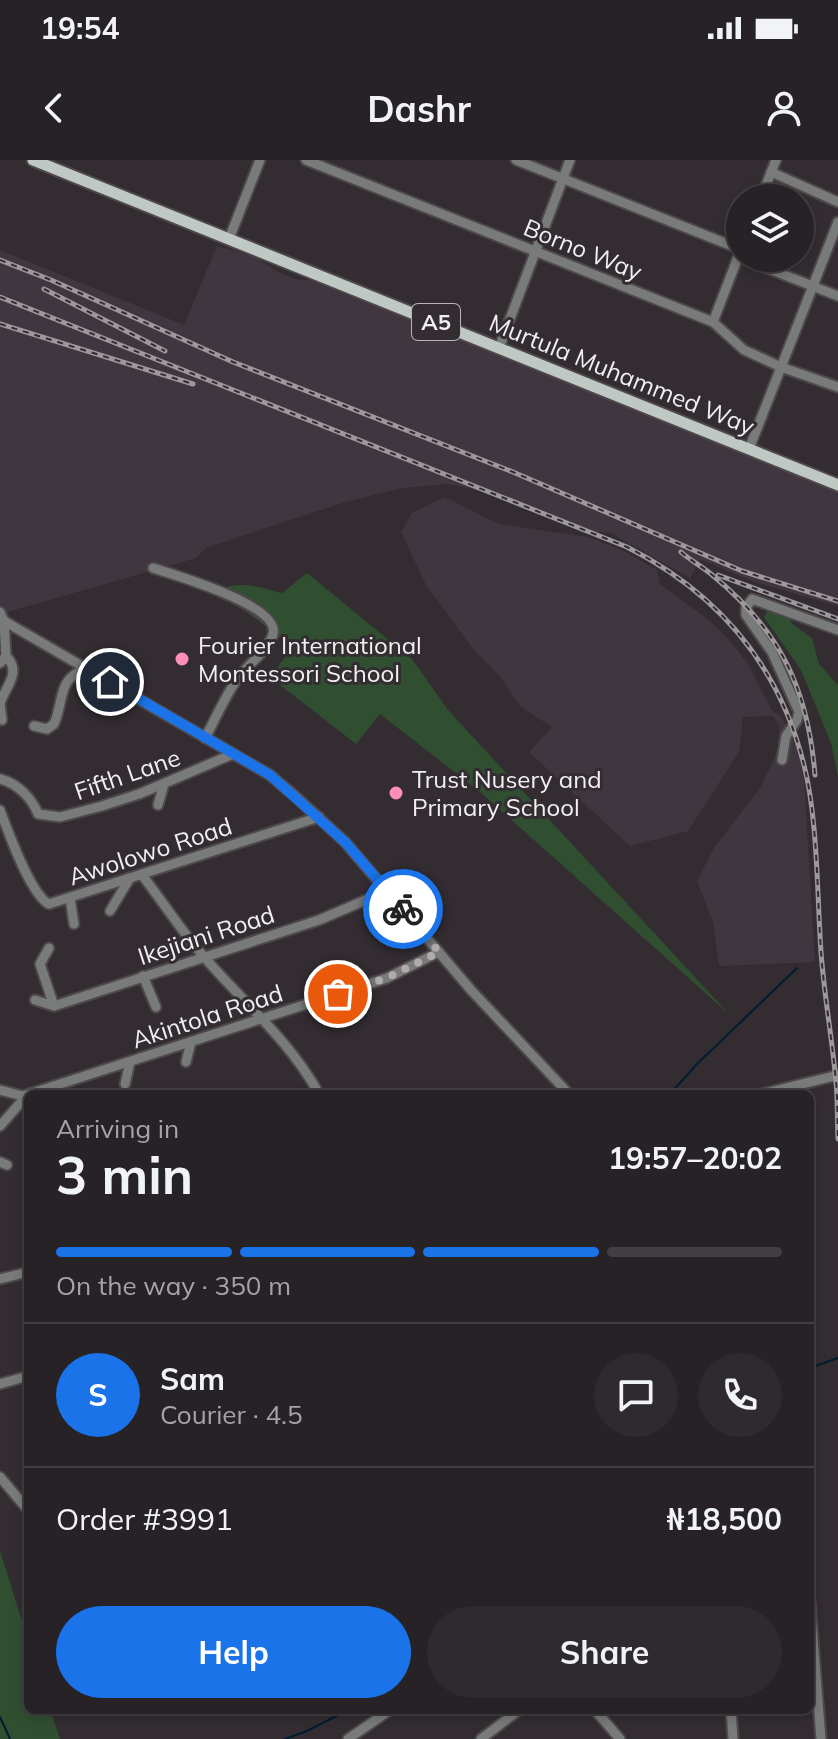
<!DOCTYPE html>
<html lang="en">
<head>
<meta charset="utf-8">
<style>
	body { margin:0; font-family:Mulish,sans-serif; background:#2e2a2e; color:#f1f3f6; height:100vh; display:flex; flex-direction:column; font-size:30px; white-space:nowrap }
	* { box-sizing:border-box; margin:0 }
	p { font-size:26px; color:#a4a4a7 }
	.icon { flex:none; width:44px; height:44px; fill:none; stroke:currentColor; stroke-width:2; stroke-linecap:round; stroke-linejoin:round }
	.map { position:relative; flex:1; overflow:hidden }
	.side { position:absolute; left:24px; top:930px; width:790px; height:624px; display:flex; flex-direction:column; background:#262226; border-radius:12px; box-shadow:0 4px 12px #0003,0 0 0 2px #423f43 }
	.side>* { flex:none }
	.fabs { position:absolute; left:726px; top:24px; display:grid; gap:16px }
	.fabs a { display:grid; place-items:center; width:88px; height:88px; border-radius:50%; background:#262226; box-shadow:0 4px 12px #0003,0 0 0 2px #423f43; font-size:40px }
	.pin { position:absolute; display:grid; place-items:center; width:68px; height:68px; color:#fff; margin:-34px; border:4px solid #fff; border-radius:50%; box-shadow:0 2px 8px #0007 }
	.courier { position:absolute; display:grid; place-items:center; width:80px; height:80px; margin:-40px; border:6px solid #1a73e8; border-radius:50%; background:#fff; color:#222; box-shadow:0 2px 10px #0007 }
	.headline em { font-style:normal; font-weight:700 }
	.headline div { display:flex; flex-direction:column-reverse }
	.headline { display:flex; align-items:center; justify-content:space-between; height:136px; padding:0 32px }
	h1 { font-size:52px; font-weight:700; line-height:60px }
	.bar { display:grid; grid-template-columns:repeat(4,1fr); gap:12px 8px; align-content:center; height:96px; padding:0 32px }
	.bar i { height:10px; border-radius:6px; background:#423f43 }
	.bar .selected { background:#1a73e8 }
	.bar p { grid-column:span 4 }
	.line { display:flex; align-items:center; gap:20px; padding:0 32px; border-top:2px solid #423f43 }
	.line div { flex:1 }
	.round { display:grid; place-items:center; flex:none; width:84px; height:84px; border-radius:42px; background:#2e2a2e }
	.button { display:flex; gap:16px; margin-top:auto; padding:16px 32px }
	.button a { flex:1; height:92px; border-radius:48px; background:#1a73e8; color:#fff; font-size:32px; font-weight:700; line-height:92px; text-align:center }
	.button a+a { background:#2e2a2e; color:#f1f3f6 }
	.status { display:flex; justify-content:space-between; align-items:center; height:56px; padding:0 40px; background:#262226; direction:ltr }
	.status svg { height:22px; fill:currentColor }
	header { display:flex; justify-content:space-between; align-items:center; height:104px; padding:0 32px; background:#262226; font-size:36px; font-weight:700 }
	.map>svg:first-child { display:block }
</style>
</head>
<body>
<div class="status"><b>19:54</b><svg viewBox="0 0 49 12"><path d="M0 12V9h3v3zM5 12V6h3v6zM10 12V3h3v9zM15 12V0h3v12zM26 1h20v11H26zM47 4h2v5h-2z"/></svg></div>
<header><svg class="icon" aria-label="back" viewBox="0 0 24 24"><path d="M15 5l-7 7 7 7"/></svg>Dashr<svg class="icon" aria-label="person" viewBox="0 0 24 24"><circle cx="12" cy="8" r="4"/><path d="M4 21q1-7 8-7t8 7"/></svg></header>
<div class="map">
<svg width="838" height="1579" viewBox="0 0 838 1579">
	<rect width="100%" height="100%" fill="#332d32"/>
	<g fill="#40363f">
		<path d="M217,86L256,97L274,110L295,119L313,121L838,332V446L752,421L700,399L690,418L611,373L589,371L483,331L448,324L402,328L345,342L206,388L196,398L0,454V90L184,165Z"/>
		<path d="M445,337L498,364L588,377L624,391L657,410L660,424L709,460L730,481L748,504L772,551L780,555L797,584L804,620L815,802L719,806L713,762L697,721L714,688L762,625L777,592L780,567L773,556L743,557L739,592L688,671L630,686L529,592L552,567L521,547L498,514L474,490L427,427L401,372L412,353Z"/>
	</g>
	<g fill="#304f31">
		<path d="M307,413L412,499L448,550L729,854L479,631L380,554L356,584L270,517L293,487L218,430C240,420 259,427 282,433Z"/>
		<path d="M785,446L792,464L812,478L819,504L838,525V616L831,583L801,510L764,457L769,448Z"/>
		<path d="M0,1391L28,1480V1550H50L60,1579H0Z"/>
	</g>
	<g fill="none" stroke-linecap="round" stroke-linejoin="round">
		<g stroke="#001d30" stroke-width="2">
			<path d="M670,934L697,904L797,808"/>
			<path d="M810,1208L838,1198"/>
			<path d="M0,1557L10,1579"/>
			<path d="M285,1579L307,1571L348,1550"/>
		</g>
		<g stroke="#4e484d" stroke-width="13">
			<g id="minor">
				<path d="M306,0L713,162L744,190L781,207L838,227"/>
				<path d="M516,0L740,89"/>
				<path d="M771,12L838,42"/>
				<path d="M761,38L776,0"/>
				<path d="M229,79L260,0"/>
				<path d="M741,98L838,136"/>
				<path d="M713,162L740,92"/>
				<path d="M499,188L570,0"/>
				<path d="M749,289L838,62"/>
				<path d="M153,408C175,415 281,446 273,474C268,491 248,504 238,518C225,536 216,558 205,578"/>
				<path d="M0,452L4,461L6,496L0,503"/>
				<path d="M0,462L4,461L270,615L296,637L345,682L471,830L569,934"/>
				<path d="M0,543C6,526 22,512 6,496"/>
				<path d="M0,544L2,560"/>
				<path d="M34,566L47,569L54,564C64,542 57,518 86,509"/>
				<path d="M782,600L786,576L797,560L799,552L772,492L746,455V448L752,439L838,470"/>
				<path d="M0,619C17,623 32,638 38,654L60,657L102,646L139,634L233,594"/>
				<path d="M158,645L164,624"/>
				<path d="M0,650C8,671 30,734 49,744L319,657"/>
				<path d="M142,715C163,742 182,772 205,798C244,843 290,881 319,934"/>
				<path d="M70,738L74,764"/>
				<path d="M110,751L130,718"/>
				<path d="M49,788L40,804L54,846"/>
				<path d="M143,816L156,847"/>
				<path d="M35,840L54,846L319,760L387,731"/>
				<path d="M186,902L191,882"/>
				<path d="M125,924L130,902"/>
				<path d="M0,930L23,936L387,818L439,792"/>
				<path d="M762,934L838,915"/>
				<path d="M0,966L22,941L23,936"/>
				<path d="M0,1002L7,1005"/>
				<path d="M0,1119L28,1112"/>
				<path d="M0,1224L28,1216"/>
				<path d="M0,1317L28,1350"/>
				<path d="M810,1441L821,1579"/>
				<path d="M595,1550L620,1579"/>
				<path d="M731,1550L733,1579"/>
				<path d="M348,1579L390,1550"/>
				<path d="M481,1579L519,1550"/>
			</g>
		</g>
		<g stroke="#4e484d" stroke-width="15">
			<path id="major" d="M33,0L838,325"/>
		</g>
		<use href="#minor" stroke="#787b7a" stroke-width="9"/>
		<use href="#major" stroke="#c0c8c4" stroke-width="11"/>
		<g stroke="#9d989c" stroke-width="5">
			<g id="rail">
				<path d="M0,100L51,120L233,202L513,312L742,411L838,441"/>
				<path d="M44,129L165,191"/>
				<path d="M0,137L627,387C718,433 779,505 804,605C818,660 817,735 821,792C824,833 831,872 835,912C838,934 837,957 838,979"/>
				<path d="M0,164L193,224"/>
				<path d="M681,392C690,400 701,406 711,414C780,470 808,528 815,615"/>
				<path d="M718,415L838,459"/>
			</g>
		</g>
		<use href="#rail" stroke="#332d32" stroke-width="2" stroke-dasharray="6" stroke-linecap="butt"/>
	</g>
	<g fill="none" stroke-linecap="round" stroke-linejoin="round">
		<path stroke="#afaaae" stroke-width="8" stroke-dasharray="0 14.4" d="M338,834L387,818L439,792L403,749"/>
		<path stroke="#1a73e8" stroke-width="10" d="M110,522L270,615L345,682L403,749"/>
	</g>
	<g fill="#ff8eba" stroke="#332d32" stroke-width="3">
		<circle cx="182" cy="499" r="8"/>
		<circle cx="396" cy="633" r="8"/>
	</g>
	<g text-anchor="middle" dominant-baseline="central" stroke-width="6" stroke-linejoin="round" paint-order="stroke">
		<rect fill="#332d32" stroke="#b9b4b8" stroke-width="2" x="412" y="144" width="48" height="36" rx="6"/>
		<g font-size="22" font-weight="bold" fill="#f2eef1">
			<text x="436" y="162">A5</text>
		</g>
		<g font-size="24" fill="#f2eef1" stroke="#332d32">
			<text transform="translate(583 89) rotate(22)">Borno Way</text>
			<text transform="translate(622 214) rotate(22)">Murtula Muhammed Way</text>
			<text transform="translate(127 614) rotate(-19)">Fifth Lane</text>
			<text transform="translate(150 691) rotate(-18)">Awolowo Road</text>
			<text transform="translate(206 775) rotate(-18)">Ikejiani Road</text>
			<text transform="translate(207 856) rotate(-18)">Akintola Road</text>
		</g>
		<g font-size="24" fill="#f2eef1" stroke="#332d32" text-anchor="start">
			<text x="198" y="485">Fourier International<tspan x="198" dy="28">Montessori School</tspan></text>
			<text x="412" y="619">Trust Nusery and<tspan x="412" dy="28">Primary School</tspan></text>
		</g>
	</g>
</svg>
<div class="fabs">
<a><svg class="icon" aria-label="layers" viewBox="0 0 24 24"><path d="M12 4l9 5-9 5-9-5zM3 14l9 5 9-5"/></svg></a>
</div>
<div class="pin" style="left:338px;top:834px;background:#ea580c"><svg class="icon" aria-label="bag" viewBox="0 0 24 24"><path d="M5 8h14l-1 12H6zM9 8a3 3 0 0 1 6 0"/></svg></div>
<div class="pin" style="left:110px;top:522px;background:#1f2937"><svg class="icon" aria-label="home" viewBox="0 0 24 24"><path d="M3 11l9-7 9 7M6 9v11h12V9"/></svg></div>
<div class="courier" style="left:403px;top:749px"><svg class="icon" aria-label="bike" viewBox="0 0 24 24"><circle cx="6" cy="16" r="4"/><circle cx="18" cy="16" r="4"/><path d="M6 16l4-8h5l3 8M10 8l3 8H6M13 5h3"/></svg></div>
<section class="side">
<div class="headline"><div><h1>3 min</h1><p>Arriving in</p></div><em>19:57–20:02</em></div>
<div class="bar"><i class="selected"></i><i class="selected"></i><i class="selected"></i><i></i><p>On the way · 350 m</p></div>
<div class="line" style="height:144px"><b class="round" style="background:#1a73e8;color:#fff">S</b><div><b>Sam</b><p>Courier · 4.5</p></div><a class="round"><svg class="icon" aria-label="chat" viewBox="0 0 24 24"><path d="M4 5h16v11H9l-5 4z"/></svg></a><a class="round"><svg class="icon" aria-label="phone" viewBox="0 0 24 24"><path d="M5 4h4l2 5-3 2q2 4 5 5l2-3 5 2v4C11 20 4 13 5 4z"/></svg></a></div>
<div class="line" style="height:104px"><div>Order #3991</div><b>₦18,500</b></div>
<div class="button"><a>Help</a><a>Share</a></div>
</section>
</div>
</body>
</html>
